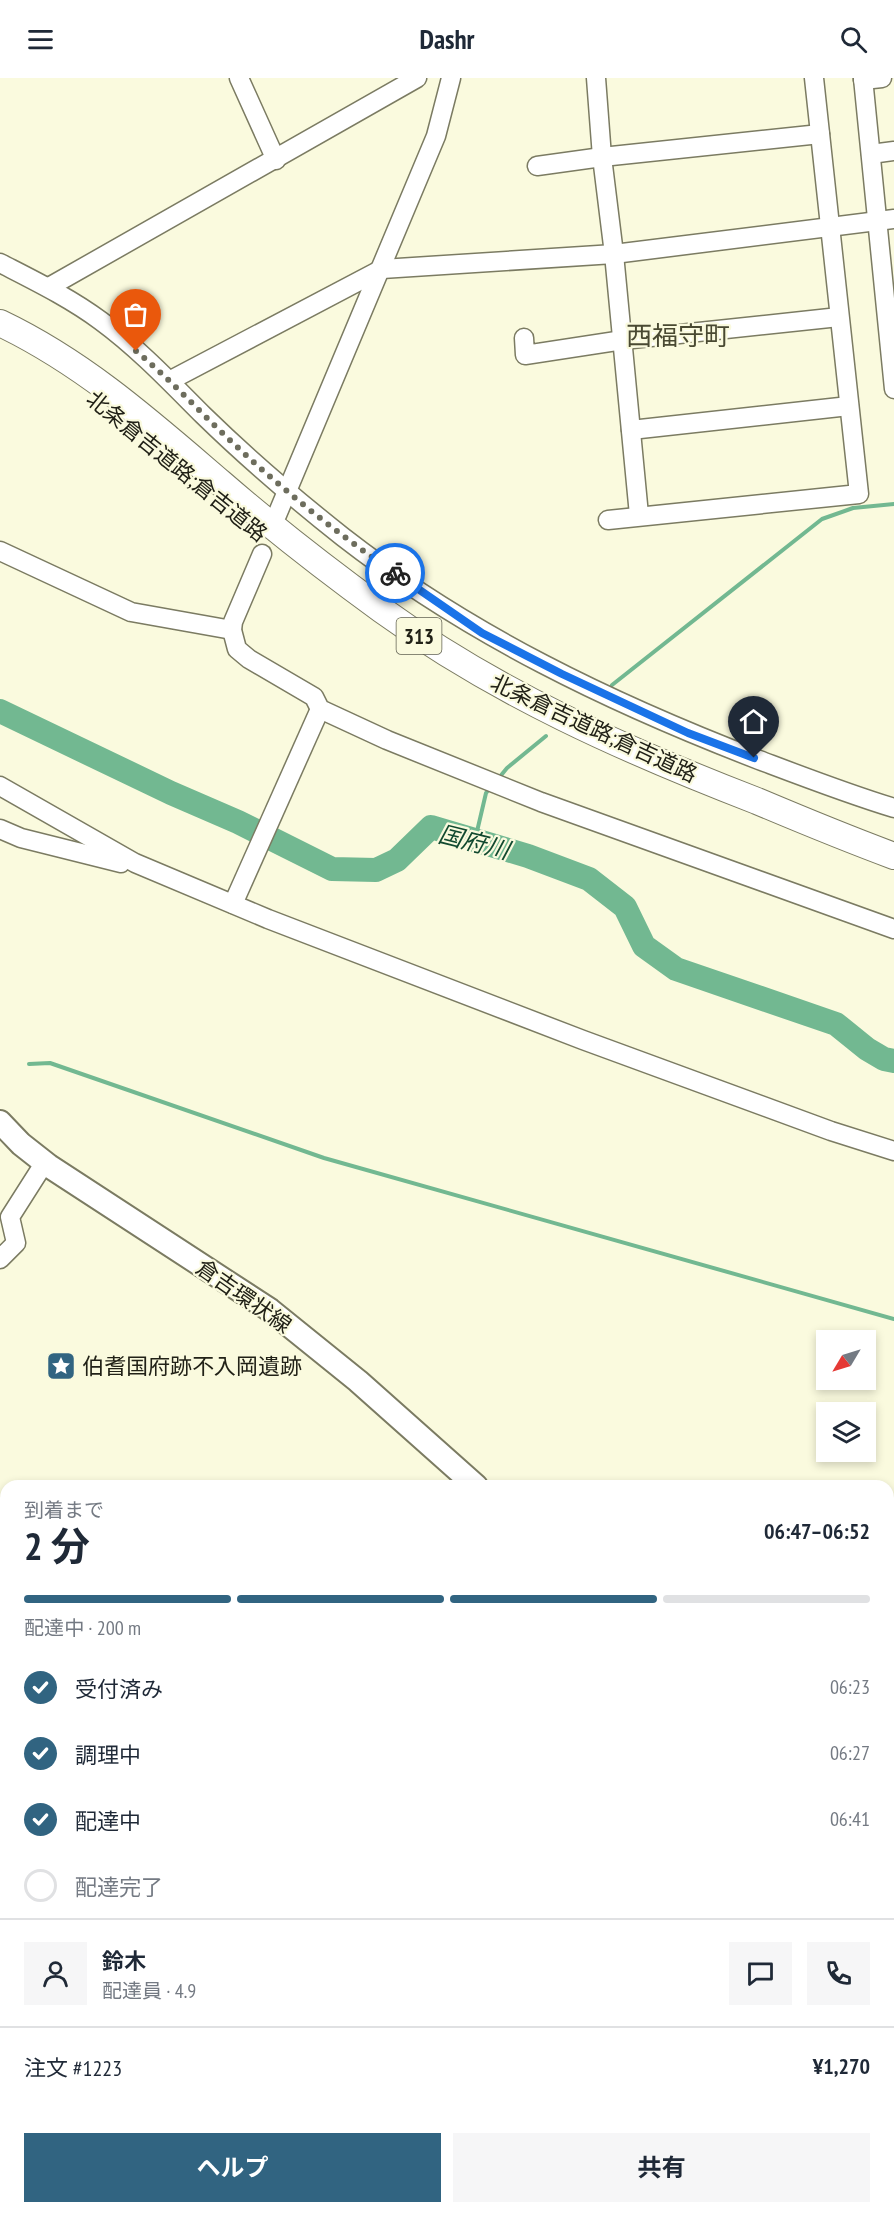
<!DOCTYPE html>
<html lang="ja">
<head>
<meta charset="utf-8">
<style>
	body { margin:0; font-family:"PT Sans Narrow","Noto Sans JP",sans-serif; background:#f6f6f7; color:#1f2937; height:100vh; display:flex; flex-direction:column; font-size:22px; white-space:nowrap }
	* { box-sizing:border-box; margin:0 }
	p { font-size:20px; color:#747a83 }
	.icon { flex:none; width:33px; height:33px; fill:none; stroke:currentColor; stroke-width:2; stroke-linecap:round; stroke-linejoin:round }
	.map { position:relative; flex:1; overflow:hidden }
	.sheet { position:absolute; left:0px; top:1402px; width:894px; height:734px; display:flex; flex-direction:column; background:#fff; border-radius:18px 18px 0 0; box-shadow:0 3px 9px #0003 }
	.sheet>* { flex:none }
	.needle { width:39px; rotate:232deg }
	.controls { position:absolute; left:816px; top:1252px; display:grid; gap:12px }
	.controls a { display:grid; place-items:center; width:60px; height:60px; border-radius:0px; background:#fff; box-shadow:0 3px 9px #0003; font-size:30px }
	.pin { position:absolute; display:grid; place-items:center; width:51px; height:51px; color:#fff; margin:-62px -26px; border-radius:50% 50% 50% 0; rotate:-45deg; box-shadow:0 0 6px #0007 }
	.pin .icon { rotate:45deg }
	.courier { position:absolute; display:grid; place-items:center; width:60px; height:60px; margin:-30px; border:4px solid #1a73e8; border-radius:50%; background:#fff; color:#222; box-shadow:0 2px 8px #0007 }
	.headline em { font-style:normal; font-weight:700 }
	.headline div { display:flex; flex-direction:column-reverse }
	.headline { display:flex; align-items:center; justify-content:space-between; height:102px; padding:0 24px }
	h1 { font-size:39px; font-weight:700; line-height:45px }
	.bar { display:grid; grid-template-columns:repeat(4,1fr); gap:9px 6px; align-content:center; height:72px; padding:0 24px }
	.bar i { height:8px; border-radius:4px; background:#e0e1e3 }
	.bar .selected { background:#316481 }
	.bar p { grid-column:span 4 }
	.line { display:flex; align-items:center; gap:15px; padding:0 24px; border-top:2px solid #e0e1e3 }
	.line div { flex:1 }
	.round { display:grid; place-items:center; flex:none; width:63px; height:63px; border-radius:0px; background:#f6f6f7 }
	ol { padding:0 24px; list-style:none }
	li { display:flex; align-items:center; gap:18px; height:66px }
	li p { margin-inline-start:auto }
	li .icon { padding:6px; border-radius:50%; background:#316481; color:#fff; stroke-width:4 }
	li:last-child { color:#747a83 }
	li i { width:33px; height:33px; border:3px solid #e0e1e3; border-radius:50% }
	.button { display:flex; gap:12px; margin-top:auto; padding:12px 24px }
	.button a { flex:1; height:69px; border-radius:0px; background:#316481; color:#fff; font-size:24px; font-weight:700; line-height:69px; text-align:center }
	.button a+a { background:#f6f6f7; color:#1f2937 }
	header { display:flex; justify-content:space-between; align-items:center; height:78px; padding:0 24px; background:#fff; font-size:27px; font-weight:700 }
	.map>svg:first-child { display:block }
</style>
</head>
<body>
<header><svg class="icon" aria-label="menu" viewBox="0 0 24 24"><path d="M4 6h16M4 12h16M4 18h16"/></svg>Dashr<svg class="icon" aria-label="search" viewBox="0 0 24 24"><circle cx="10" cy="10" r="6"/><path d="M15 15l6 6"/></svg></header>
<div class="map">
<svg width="894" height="2135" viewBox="0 0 894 2135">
	<rect width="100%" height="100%" fill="#fafade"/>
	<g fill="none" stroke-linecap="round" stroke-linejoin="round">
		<g stroke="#72b891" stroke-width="4">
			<path d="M612,607L822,441L853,430L894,426"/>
			<path d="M498,701L507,690L546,658"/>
			<path d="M475,762L486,715L491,709"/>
			<path d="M29,986L50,985L324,1080L894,1241"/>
		</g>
		<g stroke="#72b891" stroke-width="24">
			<path d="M0,633L171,715L238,744L332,791L376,792L397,782L431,749L528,778L589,801L625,829L644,868L676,891L836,946L867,971L884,981L894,983"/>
			<path d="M0,1752L6,1750"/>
		</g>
		<g stroke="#7b7b62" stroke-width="21">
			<g id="minor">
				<path d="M239,0L276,82"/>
				<path d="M596,0L602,79L614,176L639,437"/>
				<path d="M863,0L894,311"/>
				<path d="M863,2L882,0"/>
				<path d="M871,76L894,73"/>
				<path d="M537,88L602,79L820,56"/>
				<path d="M0,185C35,203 70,220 101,243C139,271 170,304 203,337C247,380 295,421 343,459C469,557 611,625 759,682C804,699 848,716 894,730"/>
				<path d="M49,209L417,0"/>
				<path d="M524,260L525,277L623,262L839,239"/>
				<path d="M171,302L382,191L614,176L894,141"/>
				<path d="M631,352L849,328"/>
				<path d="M277,437L436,58L451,0"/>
				<path d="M608,442L859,416L814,0"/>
				<path d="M0,473L131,534L232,552"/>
				<path d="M262,476L233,544L232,552L237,571L249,581L314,619L320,631L387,662L541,724L894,851"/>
				<path d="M0,708L135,785L268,841L583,962L831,1053L894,1073"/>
				<path d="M0,751L21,760L121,785"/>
				<path d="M233,826L320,631"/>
				<path d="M0,1181L16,1165L10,1139L45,1084"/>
				<path d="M888,1641L894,1640"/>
				<path d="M0,1737L6,1734"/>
				<path d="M888,1974L894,1977"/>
				<path d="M0,2112L6,2115"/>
				<path d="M888,2124L894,2129"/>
				<path d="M31,2130L39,2135"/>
				<path d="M666,2130L674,2135"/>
			</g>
		</g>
		<g stroke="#7b7b62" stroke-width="26">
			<g id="major">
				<path d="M0,1044L21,1066L49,1088L270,1232L358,1303L476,1408"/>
				<path d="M888,1677L894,1681"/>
			</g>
		</g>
		<g stroke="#7b7b62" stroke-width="28">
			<path id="highway" d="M0,245C84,285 151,345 221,405C273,450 327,492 382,532C497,615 625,672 757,723C802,742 848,761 894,778"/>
		</g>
		<use href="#minor" stroke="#fff" stroke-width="18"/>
		<use href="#major" stroke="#fff" stroke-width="22"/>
		<use href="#highway" stroke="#fff" stroke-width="26"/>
	</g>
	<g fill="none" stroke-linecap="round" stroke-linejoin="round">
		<path stroke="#6d6d5d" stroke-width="6" stroke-dasharray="0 10.8" d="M136,273C160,293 181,314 203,336C262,395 326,448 395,495"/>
		<path stroke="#1a73e8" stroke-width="8" d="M395,495L482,555L562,596L688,655L754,680"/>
	</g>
	<defs>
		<g id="sight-square" transform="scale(1.5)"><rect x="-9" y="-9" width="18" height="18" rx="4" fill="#316481" stroke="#fafade"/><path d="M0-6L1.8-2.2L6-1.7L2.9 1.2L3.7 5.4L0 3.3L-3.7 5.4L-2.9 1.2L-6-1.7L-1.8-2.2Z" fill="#fff"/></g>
	</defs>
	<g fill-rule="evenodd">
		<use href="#sight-square" x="61" y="1288"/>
	</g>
	<g text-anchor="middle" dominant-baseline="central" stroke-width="4.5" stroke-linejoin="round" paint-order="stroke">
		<rect fill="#fafade" stroke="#626253" stroke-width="1.5" x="396.5" y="540" width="45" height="36" rx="4.5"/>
		<g font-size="21" font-weight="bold" fill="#212117">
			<text x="419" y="558">313</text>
		</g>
		<g font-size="22" fill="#212117" stroke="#fafade">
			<text transform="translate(177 388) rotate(39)">北条倉吉道路;倉吉道路</text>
			<text transform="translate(594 650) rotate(25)">北条倉吉道路;倉吉道路</text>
			<text transform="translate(244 1218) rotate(35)">倉吉環状線</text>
		</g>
		<g font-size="22" fill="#212117" stroke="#fafade" text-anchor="start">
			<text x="82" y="1288">伯耆国府跡不入岡遺跡</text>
		</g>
		<g font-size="24" font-style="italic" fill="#11492f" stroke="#fafade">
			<text transform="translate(474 764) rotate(14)">国府川</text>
		</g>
		<g font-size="26" fill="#494932" stroke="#fafade">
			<text x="678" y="257">西福守町</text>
		</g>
	</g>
</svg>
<div class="controls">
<a><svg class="needle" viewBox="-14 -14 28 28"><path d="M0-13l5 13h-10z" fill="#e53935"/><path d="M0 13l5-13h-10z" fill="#747a83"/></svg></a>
<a><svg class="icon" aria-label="layers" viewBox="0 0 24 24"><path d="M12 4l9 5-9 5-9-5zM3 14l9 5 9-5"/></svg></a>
</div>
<div class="pin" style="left:136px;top:273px;background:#ea580c"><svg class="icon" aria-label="bag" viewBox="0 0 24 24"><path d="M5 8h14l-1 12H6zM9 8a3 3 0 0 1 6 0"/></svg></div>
<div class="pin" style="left:754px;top:680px;background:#1f2937"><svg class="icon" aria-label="home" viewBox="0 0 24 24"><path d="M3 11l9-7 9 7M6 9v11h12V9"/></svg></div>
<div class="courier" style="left:395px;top:495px"><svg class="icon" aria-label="bike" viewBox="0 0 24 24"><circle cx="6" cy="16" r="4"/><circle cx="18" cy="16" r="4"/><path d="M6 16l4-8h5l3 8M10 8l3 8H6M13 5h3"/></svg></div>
<section class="sheet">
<div class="headline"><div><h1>2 分</h1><p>到着まで</p></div><em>06:47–06:52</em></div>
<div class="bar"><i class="selected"></i><i class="selected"></i><i class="selected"></i><i></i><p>配達中 · 200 m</p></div>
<ol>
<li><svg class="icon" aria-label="check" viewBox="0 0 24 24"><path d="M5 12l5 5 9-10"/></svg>受付済み<p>06:23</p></li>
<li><svg class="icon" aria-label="check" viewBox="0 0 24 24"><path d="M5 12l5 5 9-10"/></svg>調理中<p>06:27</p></li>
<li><svg class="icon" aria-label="check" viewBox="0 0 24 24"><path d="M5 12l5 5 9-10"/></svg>配達中<p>06:41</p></li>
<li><i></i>配達完了</li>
</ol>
<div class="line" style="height:108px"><a class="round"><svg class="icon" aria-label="person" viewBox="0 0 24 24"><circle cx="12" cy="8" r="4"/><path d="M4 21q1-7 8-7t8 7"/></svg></a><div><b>鈴木</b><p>配達員 · 4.9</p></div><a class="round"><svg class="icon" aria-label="chat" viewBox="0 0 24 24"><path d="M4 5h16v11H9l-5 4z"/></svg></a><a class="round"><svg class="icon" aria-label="phone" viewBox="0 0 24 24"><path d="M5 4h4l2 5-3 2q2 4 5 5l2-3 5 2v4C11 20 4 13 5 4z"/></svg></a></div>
<div class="line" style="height:78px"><div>注文 #1223</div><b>¥1,270</b></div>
<div class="button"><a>ヘルプ</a><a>共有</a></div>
</section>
</div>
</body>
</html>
